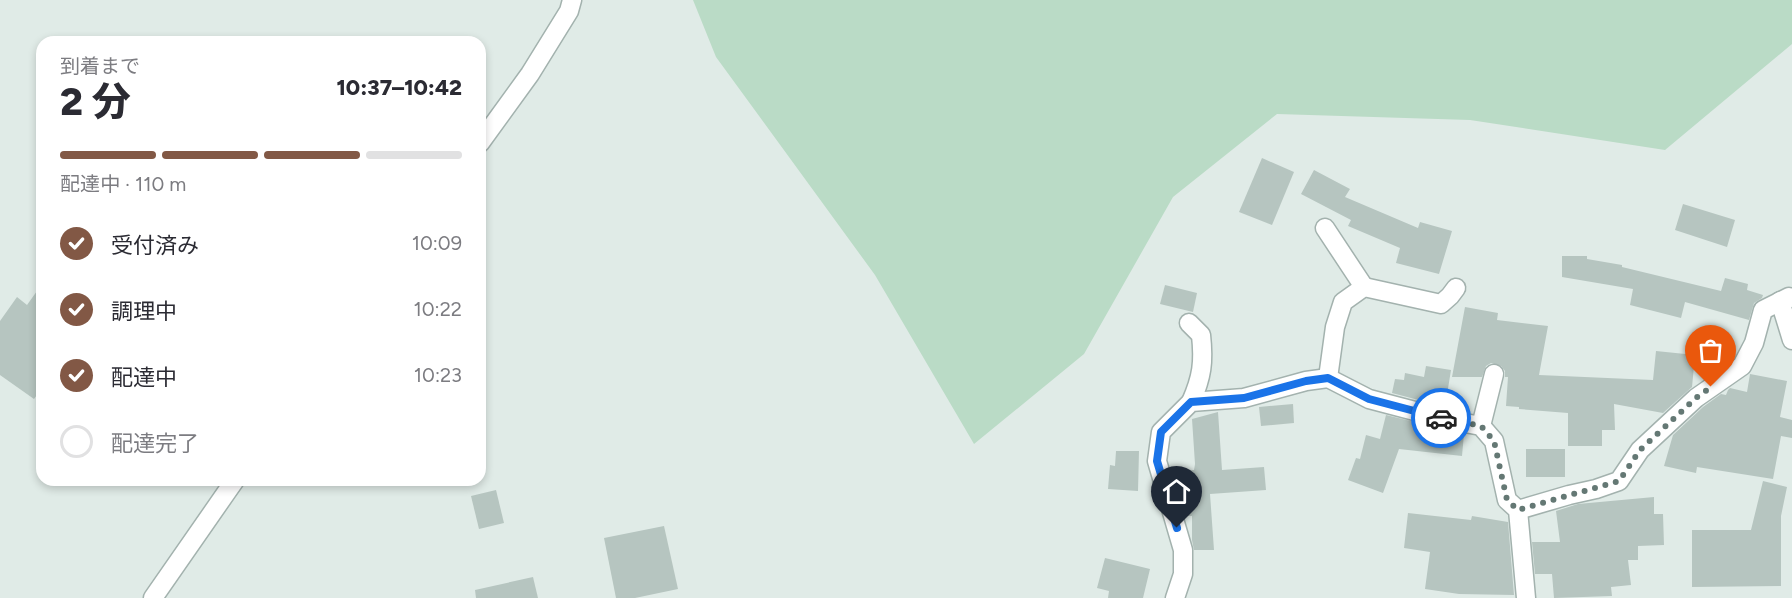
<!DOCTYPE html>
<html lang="ja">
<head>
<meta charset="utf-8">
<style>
	body { margin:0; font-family:Figtree,"Noto Sans JP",sans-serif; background:#f7f7f7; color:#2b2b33; height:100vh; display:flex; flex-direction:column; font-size:22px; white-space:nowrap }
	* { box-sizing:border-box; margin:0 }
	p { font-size:20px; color:#7c7c81 }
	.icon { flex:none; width:33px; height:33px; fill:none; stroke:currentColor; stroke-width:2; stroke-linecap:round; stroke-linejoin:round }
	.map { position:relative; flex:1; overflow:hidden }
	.sheet { position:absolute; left:36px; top:36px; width:450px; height:450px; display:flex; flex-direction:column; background:#fff; border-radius:18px; box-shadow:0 3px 9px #0003 }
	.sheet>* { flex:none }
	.pin { position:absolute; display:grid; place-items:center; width:51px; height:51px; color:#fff; margin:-62px -26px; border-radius:50% 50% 50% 0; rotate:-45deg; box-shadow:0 0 6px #0007 }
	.pin .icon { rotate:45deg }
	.courier { position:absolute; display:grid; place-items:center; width:60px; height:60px; margin:-30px; border:4px solid #1a73e8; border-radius:50%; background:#fff; color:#222; box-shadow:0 2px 8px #0007 }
	.summary em { font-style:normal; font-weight:800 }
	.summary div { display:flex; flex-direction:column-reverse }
	.summary { display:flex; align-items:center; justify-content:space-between; height:102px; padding:0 24px }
	h1 { font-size:39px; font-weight:800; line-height:45px }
	.bar { display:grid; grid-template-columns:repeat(4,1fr); gap:9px 6px; align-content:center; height:72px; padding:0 24px }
	.bar i { height:8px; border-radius:4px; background:#e1e1e2 }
	.bar .active { background:#825845 }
	.bar p { grid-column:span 4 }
	ol { padding:0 24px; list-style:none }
	li { display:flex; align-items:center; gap:18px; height:66px }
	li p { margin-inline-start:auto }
	li .icon { padding:6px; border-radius:50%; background:#825845; color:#fff; stroke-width:4 }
	li:last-child { color:#7c7c81 }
	li i { width:33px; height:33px; border:3px solid #e1e1e2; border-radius:50% }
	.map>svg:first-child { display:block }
</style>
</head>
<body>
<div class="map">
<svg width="1792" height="598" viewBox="0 0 1792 598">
	<rect width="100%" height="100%" fill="#e0ebe7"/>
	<path fill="#badbc6" d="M693,0H1792V44L1665,150L1470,120L1277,114L1173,197L1084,354L974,444L875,275L716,57Z"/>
	<g fill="#b6c5c0">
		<path d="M1262,158L1294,172L1272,225L1239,212Z"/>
		<path d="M1314,170L1350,189L1345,197L1418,228L1420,222L1452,231L1439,274L1396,263L1400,248L1348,226L1351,220L1301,194Z"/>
		<path d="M1683,204L1735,220L1727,247L1675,230Z"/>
		<path d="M1562,256H1587V259L1622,265V267L1721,291L1725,278L1748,284L1747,290L1763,295L1762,298L1754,303L1749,320L1685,302L1681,318L1630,305L1633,289L1562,277Z"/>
		<path d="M42,284V388L34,399L0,375V321L17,297L27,305Z"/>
		<path d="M1165,285L1197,293L1193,312L1160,304Z"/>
		<path d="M1465,307L1498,313L1497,320L1548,326L1539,375L1653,380L1656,351L1695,355L1692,387L1663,413L1614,404L1615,430H1602V446H1568V413L1519,409V407L1506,406L1508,377H1505V371L1501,366L1491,363L1486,366L1482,377H1452Z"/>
		<path d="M1426,366L1451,370L1445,407L1392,393L1395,379L1404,380L1405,373L1424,377Z"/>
		<path d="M1750,374L1787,381L1780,417L1792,420V438L1781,436L1773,479L1697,467L1696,473L1664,466L1673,435L1703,407L1721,394L1726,395L1728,390L1730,388L1747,392Z"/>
		<path d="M1293,404L1294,423L1261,426L1259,407Z"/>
		<path d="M1218,412L1222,470L1264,467L1266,490L1210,494L1214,550H1194L1192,540V516H1187L1183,471L1194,470L1195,464L1192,419Z"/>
		<path d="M1386,415L1464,434L1462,456L1399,449L1383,493L1348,480L1356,458L1360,459L1366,435L1380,439Z"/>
		<rect x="1526" y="449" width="39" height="28"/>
		<path d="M1116,451H1139L1138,491L1108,489L1110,465L1115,466Z"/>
		<path d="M1763,481L1787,487L1781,516V586L1692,587V530H1751Z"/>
		<path d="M496,490L504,523L479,529L471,496Z"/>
		<path d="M1654,497V514H1663L1664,545L1638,546V560H1628L1631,585L1611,587L1612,596L1554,598L1552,574H1535L1532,542H1560L1556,511L1578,504Z"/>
		<path d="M1408,513L1471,520L1472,516L1508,522L1514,595L1459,594L1425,589L1430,552L1404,548Z"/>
		<path d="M664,526L678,589L635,598H616L604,538Z"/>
		<path d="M1105,558L1150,569L1143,598H1108L1109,591L1097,588Z"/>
		<path d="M533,577L538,598H476L475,590Z"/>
	</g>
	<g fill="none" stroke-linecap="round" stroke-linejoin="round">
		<g stroke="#a3b2ae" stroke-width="21">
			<g id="minor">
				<path d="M1325,228L1364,287"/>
				<path d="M1780,301L1792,340"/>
				<path d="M1189,323L1201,335C1204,362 1202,377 1191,402"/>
				<path d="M1328,378L1335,327L1343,302L1364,287L1441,304L1450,296L1456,288"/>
				<path d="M1481,426L1494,374"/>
				<path d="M1518,510L1569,495L1596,489L1619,481L1640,450L1696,398L1742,366L1754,343L1763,310L1789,297L1792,298"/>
				<path d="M1175,598L1183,574V550L1157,461L1161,432L1191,402L1244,398L1306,381L1328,378L1369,399L1449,420L1481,426L1494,441L1507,500L1518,510L1526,598"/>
			</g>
		</g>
		<g stroke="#a3b2ae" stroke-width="21">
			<g id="tertiary">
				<path d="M480,143L530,74L569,11L572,0"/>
				<path d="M153,598L235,480"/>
			</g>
		</g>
		<use href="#minor" stroke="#fff" stroke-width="18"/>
		<use href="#tertiary" stroke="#fff" stroke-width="18"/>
	</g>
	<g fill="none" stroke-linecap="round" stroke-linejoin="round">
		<path stroke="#647874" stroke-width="6" stroke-dasharray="0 10.8" d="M1441,418L1481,426L1494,441L1507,500L1518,510L1619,481L1640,450L1696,398L1711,387"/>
		<path stroke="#1a73e8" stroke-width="8" d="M1177,528L1157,461L1161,432L1191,402L1244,398L1306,381L1328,378L1369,399L1441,418"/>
	</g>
</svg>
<div class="pin" style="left:1711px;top:387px;background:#ea580c"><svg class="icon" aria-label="bag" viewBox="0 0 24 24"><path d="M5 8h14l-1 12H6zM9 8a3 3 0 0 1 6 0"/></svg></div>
<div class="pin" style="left:1177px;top:528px;background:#1f2937"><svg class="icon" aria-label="home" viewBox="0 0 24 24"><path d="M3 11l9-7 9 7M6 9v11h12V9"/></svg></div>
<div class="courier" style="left:1441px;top:418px"><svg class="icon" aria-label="car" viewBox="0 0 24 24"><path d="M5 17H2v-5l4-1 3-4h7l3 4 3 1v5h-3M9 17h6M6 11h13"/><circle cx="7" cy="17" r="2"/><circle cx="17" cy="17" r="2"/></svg></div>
<section class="sheet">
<div class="summary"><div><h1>2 分</h1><p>到着まで</p></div><em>10:37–10:42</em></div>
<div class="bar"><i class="active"></i><i class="active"></i><i class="active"></i><i></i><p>配達中 · 110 m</p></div>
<ol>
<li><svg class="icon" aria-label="check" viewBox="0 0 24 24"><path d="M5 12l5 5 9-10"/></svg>受付済み<p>10:09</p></li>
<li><svg class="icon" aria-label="check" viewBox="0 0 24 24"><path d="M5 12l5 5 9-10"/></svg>調理中<p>10:22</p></li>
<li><svg class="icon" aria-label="check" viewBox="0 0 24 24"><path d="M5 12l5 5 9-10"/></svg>配達中<p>10:23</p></li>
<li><i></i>配達完了</li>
</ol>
</section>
</div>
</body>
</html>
